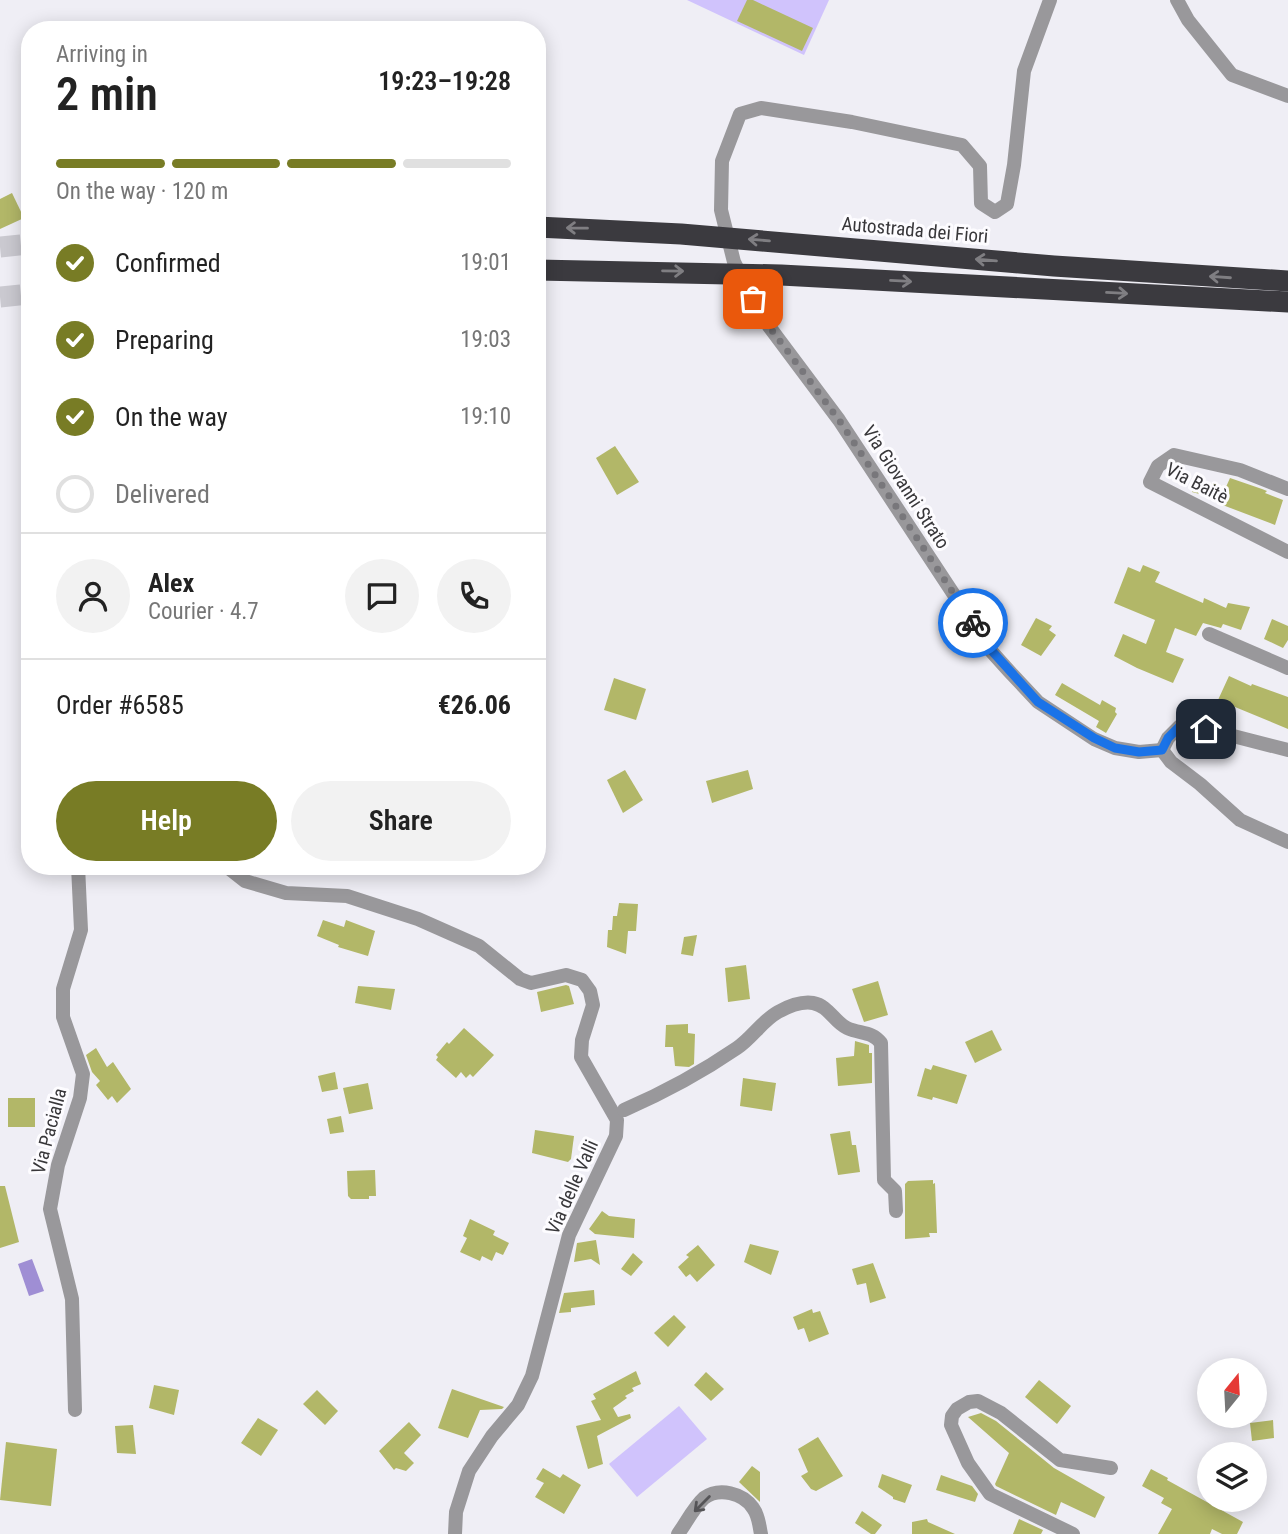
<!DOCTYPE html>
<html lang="en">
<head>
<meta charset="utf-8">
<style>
	body { margin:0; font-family:"Roboto Condensed",sans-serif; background:#f2f2f2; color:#222; height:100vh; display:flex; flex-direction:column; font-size:26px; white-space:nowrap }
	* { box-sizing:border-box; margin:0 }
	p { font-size:23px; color:#767676 }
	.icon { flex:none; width:38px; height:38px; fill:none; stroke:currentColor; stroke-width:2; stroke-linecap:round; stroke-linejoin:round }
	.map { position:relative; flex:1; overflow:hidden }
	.details { position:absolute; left:21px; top:21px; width:525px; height:854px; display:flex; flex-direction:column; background:#fff; border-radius:28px; box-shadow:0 4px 18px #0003 }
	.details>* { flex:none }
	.needle { width:46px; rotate:18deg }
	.fabs { position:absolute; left:1197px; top:1358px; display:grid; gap:14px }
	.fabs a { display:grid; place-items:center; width:70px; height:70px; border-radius:50%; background:#fff; box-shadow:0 4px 18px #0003; font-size:35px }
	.pin { position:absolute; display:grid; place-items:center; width:60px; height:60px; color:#fff; margin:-30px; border-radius:14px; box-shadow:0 4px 10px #0006 }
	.courier { position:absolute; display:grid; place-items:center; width:70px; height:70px; margin:-35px; border:5px solid #1a73e8; border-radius:50%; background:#fff; color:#222; box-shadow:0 2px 9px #0007 }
	.overview em { font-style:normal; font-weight:600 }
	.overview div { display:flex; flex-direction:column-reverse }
	.overview { display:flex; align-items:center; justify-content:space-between; height:119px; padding:0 35px }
	h1 { font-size:46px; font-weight:600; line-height:52px }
	.bar { display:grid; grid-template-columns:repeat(4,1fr); gap:10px 7px; align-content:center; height:84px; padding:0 35px }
	.bar i { height:9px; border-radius:5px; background:#e0e0e0 }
	.bar .active { background:#787c25 }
	.bar p { grid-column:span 4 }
	.line { display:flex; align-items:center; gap:18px; padding:0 35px; border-top:2px solid #e0e0e0 }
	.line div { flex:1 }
	.round { display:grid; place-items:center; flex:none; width:74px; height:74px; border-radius:37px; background:#f2f2f2 }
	ol { padding:0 35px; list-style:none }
	li { display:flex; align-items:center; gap:21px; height:77px }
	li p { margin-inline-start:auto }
	li .icon { padding:7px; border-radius:50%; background:#787c25; color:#fff; stroke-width:4 }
	li:last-child { color:#767676 }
	li i { width:38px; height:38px; border:4px solid #e0e0e0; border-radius:50% }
	.action { display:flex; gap:14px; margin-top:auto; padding:14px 35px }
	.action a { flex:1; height:80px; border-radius:42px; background:#787c25; color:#fff; font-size:28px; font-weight:600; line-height:80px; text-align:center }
	.action a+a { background:#f2f2f2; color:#222 }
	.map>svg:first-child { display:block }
</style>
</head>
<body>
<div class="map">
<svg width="1288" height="1534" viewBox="0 0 1288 1534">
	<rect width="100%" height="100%" fill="#efeef5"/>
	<g fill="#d0c3fc">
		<path d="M687,0H829L804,55Z"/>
		<path d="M679,1406L707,1439L637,1497L609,1464Z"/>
	</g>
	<path fill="#9f8ed4" d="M32,1259L44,1291L29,1296L18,1264Z"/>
	<g fill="#b2b768">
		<path d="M747,0H753L813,28L802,51L737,21Z"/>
		<path d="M12,193L24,218L0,229V199Z"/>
		<path d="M615,446L639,482L617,495L596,458Z"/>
		<path d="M1230,478L1262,489L1267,491L1265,493L1283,500L1275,525L1220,504L1222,500L1192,492L1195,479L1226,487Z"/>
		<path d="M1143,565L1160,572L1155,582L1203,603L1204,598L1226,608L1228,603L1250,607L1241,630L1223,624L1221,628L1203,623L1196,636L1175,628L1166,652L1184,659L1173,683L1137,668L1114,656L1123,634L1146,644L1155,620L1114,603L1128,567L1140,572Z"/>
		<path d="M1036,618L1052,626L1049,630L1056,635L1041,656L1021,645Z"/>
		<path d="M1272,619L1288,626V640L1283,648L1264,639Z"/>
		<path d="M1229,676L1251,686L1252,684L1288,697V729L1218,700Z"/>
		<path d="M614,678L646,689L636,720L604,710Z"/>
		<path d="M1062,683L1100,705L1102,700L1116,708L1115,712L1117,714L1106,733L1096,727L1099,721L1055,695Z"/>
		<path d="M625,770L643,800L623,813L607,780Z"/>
		<path d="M748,770L753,789L712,803L706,781Z"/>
		<path d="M619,903L638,904L636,931H628L626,954L607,947L608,930H612L613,916H617Z"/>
		<path d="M323,920L344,927L346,920L375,931L368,956L338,947L339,945L317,936Z"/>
		<path d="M697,935L693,956L681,954L684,937Z"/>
		<path d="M746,965L750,999L728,1002L725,968Z"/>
		<path d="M878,981L888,1015L864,1022L852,989Z"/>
		<path d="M566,985L569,986L574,1004L541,1012L537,992Z"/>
		<path d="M358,986L395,989L391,1010L355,1003Z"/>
		<path d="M688,1024V1033L695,1034L694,1064L689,1067L675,1066L673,1047H665L666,1025Z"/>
		<path d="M464,1028L494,1055L473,1077L470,1074L466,1078L461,1072L456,1078L436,1060L438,1057L436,1055L447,1042L449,1044Z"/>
		<path d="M992,1030L1002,1050L975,1063L965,1042Z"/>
		<path d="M855,1041L869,1045V1053H872V1083L838,1086L836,1058L854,1056Z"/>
		<path d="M96,1048L107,1067L113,1062L131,1089L117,1103L112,1096L108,1100L96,1085L100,1081L92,1072L86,1055Z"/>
		<path d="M933,1065L967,1075L957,1104L933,1097L932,1100L917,1096L925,1068L931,1070Z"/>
		<path d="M335,1072L338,1089L322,1092L318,1076Z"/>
		<path d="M743,1078L776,1083L772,1111L740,1106Z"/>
		<path d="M368,1083L373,1109L349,1114L343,1088Z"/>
		<rect x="8" y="1098" width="27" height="29"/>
		<path d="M341,1116L344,1132L330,1134L327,1119Z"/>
		<path d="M535,1130L574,1136L571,1159L568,1162L532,1153Z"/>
		<path d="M850,1131L852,1145H856L860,1172L838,1175L830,1134Z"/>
		<path d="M375,1170L376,1196H369V1199H351L348,1196L347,1171Z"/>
		<path d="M933,1180V1184L935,1183L937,1233H929L930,1237L905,1239V1184L908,1181Z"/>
		<path d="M0,1186H5L19,1242L0,1248Z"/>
		<path d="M602,1211L609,1216L635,1219L634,1238L595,1234L589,1229Z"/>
		<path d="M470,1219L495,1231L493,1235L509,1243L503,1255L496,1252L492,1261L482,1256L480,1261L460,1252L467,1238L463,1236Z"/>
		<path d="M596,1240L600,1265L591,1259L574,1262L577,1243Z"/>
		<path d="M750,1244L779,1251L771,1275L744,1262Z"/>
		<path d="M698,1245L715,1265L697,1282L690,1274L686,1277L678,1267L689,1257L686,1255Z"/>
		<path d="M633,1253L643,1262L631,1276L621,1269Z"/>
		<path d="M873,1263L886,1298L870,1303L866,1283L857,1285L852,1269Z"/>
		<path d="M594,1290L595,1305L571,1308V1312L559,1313L564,1293Z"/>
		<path d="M812,1309L813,1313L820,1311L829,1334L809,1342L804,1328L798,1330L793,1317Z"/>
		<path d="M674,1315L686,1327L668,1347L654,1333Z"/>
		<path d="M636,1371L641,1384L632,1388L634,1391L625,1396L627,1398L613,1408L618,1417L630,1414L631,1418L597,1436L603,1464L588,1469L576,1426L601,1420L591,1401L596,1399L593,1394Z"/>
		<path d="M706,1372L724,1389L711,1401L694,1385Z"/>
		<path d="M1039,1380L1071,1406L1057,1424L1025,1397Z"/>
		<path d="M154,1385L179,1390L174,1415L149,1408Z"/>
		<path d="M452,1389L504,1407L502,1409L480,1410L468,1438L438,1428Z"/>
		<path d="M317,1390L338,1411L325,1425L303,1404Z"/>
		<path d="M981,1413L996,1421L1054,1468L1105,1497L1095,1518L1061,1502L1056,1515L996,1486L995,1484L1009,1453L968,1417Z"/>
		<path d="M258,1418L278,1430L261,1456L241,1443Z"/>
		<path d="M1273,1420L1274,1438L1252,1441L1250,1423Z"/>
		<path d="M409,1422L421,1435L404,1453L414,1463L406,1471L396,1468L394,1470L379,1451Z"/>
		<path d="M133,1425L136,1454L117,1453L115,1426Z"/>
		<path d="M818,1437L843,1476L816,1491L811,1489L801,1476L808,1472L798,1449Z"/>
		<path d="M6,1442L57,1449L51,1506L0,1500Z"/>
		<path d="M752,1466L760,1472V1502L739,1482Z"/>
		<path d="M543,1468L560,1478L563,1474L581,1485L564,1514L535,1497L544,1483L536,1479Z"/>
		<path d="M1151,1469L1168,1478L1167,1480L1243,1522L1237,1534H1222L1212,1529L1210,1534H1158L1172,1509L1161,1503L1164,1498L1142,1486Z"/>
		<path d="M882,1474L912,1485L905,1503L893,1499V1497L878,1487Z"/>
		<path d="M941,1475L972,1486L978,1494L975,1502L936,1490Z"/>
		<path d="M862,1511L882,1525L875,1534H871L855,1523Z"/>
		<path d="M927,1519L928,1522L955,1534H912V1522Z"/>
		<path d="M1019,1519L1043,1530L1041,1534H1013Z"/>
	</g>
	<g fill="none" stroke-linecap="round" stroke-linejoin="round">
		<g stroke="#cac9d0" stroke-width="21" stroke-dasharray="21 10" stroke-linecap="butt">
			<path d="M0,247L30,244"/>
			<path d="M0,297L30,294"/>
		</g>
		<g stroke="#99989b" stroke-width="14">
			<path d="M1050,0L1024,71L1014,165L1007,204L995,212L981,203L980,166L962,145L852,122L761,108L740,114L722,161L721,210L734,262L762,317L839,420L991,651L1009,671L1038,702L1094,739L1115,748L1139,752L1162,750"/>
			<path d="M1177,0L1188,20L1232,75L1288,96"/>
			<path d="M1288,489L1240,470L1174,455L1158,466L1150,482L1288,552"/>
			<path d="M1209,634L1288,668"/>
			<path d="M1162,750L1171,762L1200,784L1240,820L1288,842"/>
			<path d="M1162,750L1168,738L1180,726L1206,729L1288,750"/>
			<path d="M226,866L245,881L286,893L347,896L418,919L479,946L520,979L531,983L566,975L582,980L590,991L593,1005L582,1040L581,1057L617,1120L616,1136L569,1235L532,1376L518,1405L492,1436L469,1471L456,1512L455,1534"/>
			<path d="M624,1110C663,1093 702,1072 737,1048C752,1038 762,1021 778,1012C789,1006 801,1001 813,1003C829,1006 834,1022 847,1028C860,1034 872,1031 881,1043L884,1180L895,1191L896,1211"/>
			<path d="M75,1410L72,1299L50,1209L58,1165L80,1098L83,1074L63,1017V989L81,930L78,866"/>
			<path d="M678,1534C686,1523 694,1507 704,1498C719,1487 743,1493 753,1508C759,1516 759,1525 761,1534"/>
			<path d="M1073,1534L990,1494L968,1463L951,1425L952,1416L957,1409L969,1402L978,1401L1001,1413L1060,1460L1111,1468"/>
		</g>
		<g stroke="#3b3a3f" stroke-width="21">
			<path d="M537,227L681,234L1054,266L1288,281"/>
			<path d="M537,270L781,275L1288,302"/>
		</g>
	</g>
	<defs><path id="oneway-shaft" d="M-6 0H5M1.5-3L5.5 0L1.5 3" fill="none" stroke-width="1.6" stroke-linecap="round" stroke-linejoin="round" transform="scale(1.75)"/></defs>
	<g stroke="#7f7e82">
		<use href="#oneway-shaft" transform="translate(577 228) rotate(-179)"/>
		<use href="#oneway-shaft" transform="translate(759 240) rotate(-175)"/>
		<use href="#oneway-shaft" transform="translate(986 260) rotate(-175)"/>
		<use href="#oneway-shaft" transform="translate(673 271) rotate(1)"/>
		<use href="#oneway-shaft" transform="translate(1220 277) rotate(-176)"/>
		<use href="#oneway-shaft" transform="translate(901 281) rotate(3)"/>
		<use href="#oneway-shaft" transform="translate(1117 293) rotate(3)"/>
	</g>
	<use stroke="#555457" href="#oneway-shaft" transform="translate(702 1504) rotate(135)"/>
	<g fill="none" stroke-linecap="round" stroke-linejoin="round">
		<path stroke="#78777b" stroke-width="7" stroke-dasharray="0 12.6" d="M753,299L762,317L839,420L973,623"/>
		<path stroke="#1a73e8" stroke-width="9" d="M973,623L992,651L1038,702L1094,738L1115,748L1139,752L1162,750L1168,738L1180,726L1206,729"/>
	</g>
	<g text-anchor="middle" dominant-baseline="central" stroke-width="6" stroke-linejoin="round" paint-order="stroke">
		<g font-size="19" fill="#38373a" stroke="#fdfcff">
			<text transform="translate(915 230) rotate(5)">Autostrada dei Fiori</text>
			<text transform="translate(1197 483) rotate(27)">Via Baitè</text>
			<text transform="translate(906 487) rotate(57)">Via Giovanni Strato</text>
			<text transform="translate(49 1131) rotate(-75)">Via Pacialla</text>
			<text transform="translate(572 1187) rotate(-66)">Via delle Valli</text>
		</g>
	</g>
</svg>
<div class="fabs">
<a><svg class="needle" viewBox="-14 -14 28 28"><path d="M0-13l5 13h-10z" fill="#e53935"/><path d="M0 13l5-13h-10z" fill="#767676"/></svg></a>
<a><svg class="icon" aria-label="layers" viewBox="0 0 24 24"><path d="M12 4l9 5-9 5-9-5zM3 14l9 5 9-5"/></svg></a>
</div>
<div class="pin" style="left:753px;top:299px;background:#ea580c"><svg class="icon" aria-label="bag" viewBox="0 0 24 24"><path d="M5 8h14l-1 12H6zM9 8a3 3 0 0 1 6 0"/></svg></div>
<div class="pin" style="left:1206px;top:729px;background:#1f2937"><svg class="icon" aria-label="home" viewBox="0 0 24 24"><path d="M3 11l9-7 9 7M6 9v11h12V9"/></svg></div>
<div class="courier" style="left:973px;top:623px"><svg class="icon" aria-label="bike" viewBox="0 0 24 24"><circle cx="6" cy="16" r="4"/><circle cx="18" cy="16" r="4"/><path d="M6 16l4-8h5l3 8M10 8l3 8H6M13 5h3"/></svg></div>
<section class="details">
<div class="overview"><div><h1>2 min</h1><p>Arriving in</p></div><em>19:23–19:28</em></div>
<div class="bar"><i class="active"></i><i class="active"></i><i class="active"></i><i></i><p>On the way · 120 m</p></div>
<ol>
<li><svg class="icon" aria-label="check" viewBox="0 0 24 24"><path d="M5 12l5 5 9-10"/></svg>Confirmed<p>19:01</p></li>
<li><svg class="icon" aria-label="check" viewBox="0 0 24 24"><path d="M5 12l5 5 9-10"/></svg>Preparing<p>19:03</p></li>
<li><svg class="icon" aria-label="check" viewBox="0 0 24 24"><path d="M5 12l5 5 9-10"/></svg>On the way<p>19:10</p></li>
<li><i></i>Delivered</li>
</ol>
<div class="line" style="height:126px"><a class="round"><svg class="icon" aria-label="person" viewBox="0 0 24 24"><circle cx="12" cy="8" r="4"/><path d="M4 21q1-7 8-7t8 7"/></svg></a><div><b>Alex</b><p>Courier · 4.7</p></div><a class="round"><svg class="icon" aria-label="chat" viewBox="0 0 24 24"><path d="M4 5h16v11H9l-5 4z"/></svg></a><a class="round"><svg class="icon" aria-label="phone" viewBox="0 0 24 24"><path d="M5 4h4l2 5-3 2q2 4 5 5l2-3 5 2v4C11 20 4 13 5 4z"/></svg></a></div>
<div class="line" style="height:91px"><div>Order #6585</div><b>€26.06</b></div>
<div class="action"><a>Help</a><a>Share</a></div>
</section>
</div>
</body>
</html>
